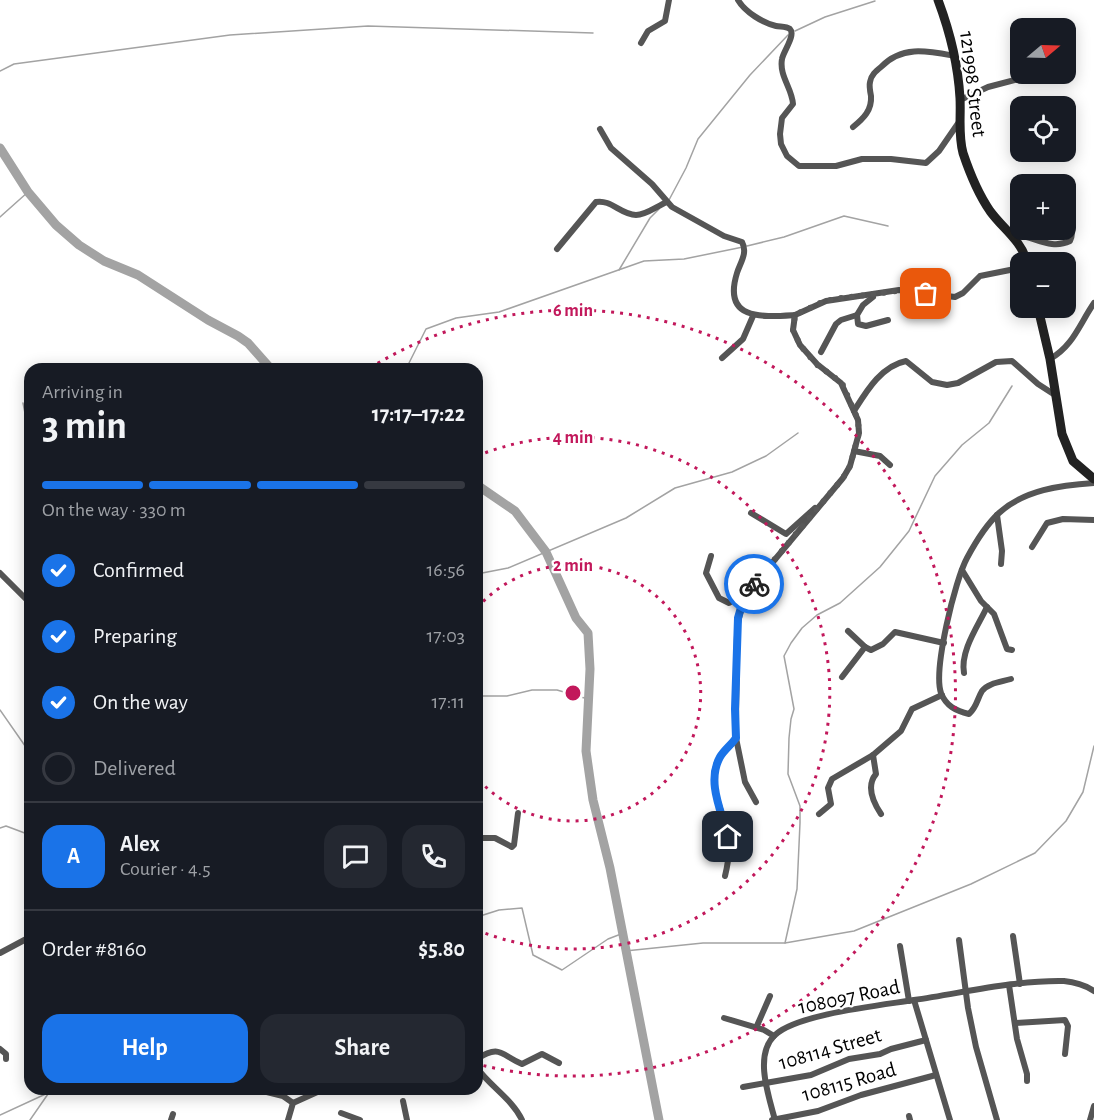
<!DOCTYPE html>
<html lang="en">
<head>
<meta charset="utf-8">
<style>
	body { margin:0; font-family:"Alegreya Sans",sans-serif; background:#242831; color:#f1f3f6; height:100vh; display:flex; flex-direction:column; font-size:22px; white-space:nowrap }
	* { box-sizing:border-box; margin:0 }
	p { font-size:20px; color:#9ea1a6 }
	.icon { flex:none; width:33px; height:33px; fill:none; stroke:currentColor; stroke-width:2; stroke-linecap:round; stroke-linejoin:round }
	.map { position:relative; flex:1; overflow:hidden }
	.panel { position:absolute; left:24px; top:363px; width:459px; height:732px; display:flex; flex-direction:column; background:#171b24; border-radius:18px; box-shadow:0 3px 15px #0003 }
	.panel>* { flex:none }
	.needle { width:39px; rotate:71deg }
	.controls { position:absolute; left:1010px; top:18px; display:grid; gap:12px }
	.controls a { display:grid; place-items:center; width:66px; height:66px; border-radius:12px; background:#171b24; box-shadow:0 3px 15px #0003; font-size:30px }
	.pin { position:absolute; display:grid; place-items:center; width:51px; height:51px; color:#fff; margin:-26px; border-radius:12px; box-shadow:0 3px 9px #0006 }
	.courier { position:absolute; display:grid; place-items:center; width:60px; height:60px; margin:-30px; border:4px solid #1a73e8; border-radius:50%; background:#fff; color:#222; box-shadow:0 2px 8px #0007 }
	.overview em { font-style:normal; font-weight:700 }
	.overview div { display:flex; flex-direction:column-reverse }
	.overview { display:flex; align-items:center; justify-content:space-between; height:102px; padding:0 18px }
	h1 { font-size:39px; font-weight:700; line-height:45px }
	.bar { display:grid; grid-template-columns:repeat(4,1fr); gap:9px 6px; align-content:center; height:72px; padding:0 18px }
	.bar i { height:8px; border-radius:4px; background:#363941 }
	.bar .active { background:#1a73e8 }
	.bar p { grid-column:span 4 }
	.line { display:flex; align-items:center; gap:15px; padding:0 18px; border-top:2px solid #363941 }
	.line div { flex:1 }
	.round { display:grid; place-items:center; flex:none; width:63px; height:63px; border-radius:18px; background:#242831 }
	ol { padding:0 18px; list-style:none }
	li { display:flex; align-items:center; gap:18px; height:66px }
	li p { margin-inline-start:auto }
	li .icon { padding:6px; border-radius:50%; background:#1a73e8; color:#fff; stroke-width:4 }
	li:last-child { color:#9ea1a6 }
	li i { width:33px; height:33px; border:3px solid #363941; border-radius:50% }
	.button { display:flex; gap:12px; margin-top:auto; padding:12px 18px }
	.button a { flex:1; height:69px; border-radius:18px; background:#1a73e8; color:#fff; font-size:24px; font-weight:700; line-height:69px; text-align:center }
	.button a+a { background:#242831; color:#f1f3f6 }
	.map>svg:first-child { display:block }
</style>
</head>
<body>
<div class="map">
<svg width="1094" height="1120" viewBox="0 0 1094 1120">
	<rect width="100%" height="100%" fill="#fff"/>
	<g fill="none" stroke-linecap="round" stroke-linejoin="round">
		<g stroke="#a3a3a3" stroke-width="1.5">
			<path d="M795,31L825,17L875,1"/>
			<path d="M0,71L14,64L230,35L368,26L593,33"/>
			<path d="M669,200L686,168L698,139L750,75L788,35"/>
			<path d="M0,217L28,192"/>
			<path d="M747,246L784,237L844,216L888,226"/>
			<path d="M619,270L650,218L659,209"/>
			<path d="M406,369L426,329L456,318L499,312L644,261L684,259L743,247"/>
			<path d="M23,403L30,438"/>
			<path d="M477,574L508,568L626,518L675,488L732,472L766,456L798,433"/>
			<path d="M477,699L483,696H507L532,690H557L588,699"/>
			<path d="M0,710L30,753"/>
			<path d="M0,828L6,826L30,835"/>
			<path d="M477,917L499,910L522,908L533,955L562,970L608,939L621,934"/>
			<path d="M785,943L797,889L800,823V806L788,774L789,738L791,719L794,709L784,656L791,643L802,628L817,615L840,603L880,567L909,531L935,476L962,445L989,423L1012,386"/>
			<path d="M625,951L703,943H785L854,931L971,884L1035,853L1066,821L1083,792L1094,746"/>
			<path d="M0,1115L50,1092L73,1089"/>
			<path d="M30,1120L48,1094"/>
		</g>
		<g stroke="#a3a3a3" stroke-width="9">
			<path d="M0,148L28,192L56,225L79,245L104,261L138,275L208,320L238,336L248,343L271,369"/>
			<path d="M477,485L515,511L546,552L576,618L588,633L590,669L586,751L593,800L610,868L659,1120"/>
		</g>
		<g stroke="#555" stroke-width="6">
			<path d="M738,0C745,12 763,23 776,26C780,27 786,26 790,29C796,35 783,52 782,59C779,76 792,88 793,104L782,118L780,134L781,144L787,156L799,166H836L862,159H891L926,163L939,151L959,122"/>
			<path d="M641,43L648,31L665,21L669,0"/>
			<path d="M960,100L988,87L1038,74"/>
			<path d="M853,127C864,118 872,110 871,96C870,91 869,86 870,82C871,75 876,71 881,67C902,45 928,51 955,56"/>
			<path d="M600,129L611,148L652,184L672,207L724,236L742,242C748,253 740,263 737,273C722,321 763,317 795,315"/>
			<path d="M1012,235C1032,234 1049,251 1070,241C1073,235 1072,229 1067,224"/>
			<path d="M557,249L596,202C611,199 621,215 636,215C646,215 657,206 667,202"/>
			<path d="M857,315L858,324L866,326L888,320"/>
			<path d="M821,352L836,324L841,320L857,315L863,305L873,297"/>
			<path d="M722,358L743,339L753,316"/>
			<path d="M1050,359C1073,346 1079,325 1094,303"/>
			<path d="M854,411C866,392 881,366 906,361L932,382L947,385L958,383L996,362L1012,361L1038,384L1055,395"/>
			<path d="M854,451L880,456L890,465"/>
			<path d="M751,513L786,534L815,508"/>
			<path d="M997,515L1002,551L1001,564"/>
			<path d="M1032,547L1047,523L1063,519L1094,520"/>
			<path d="M711,556L706,573L719,598L729,603L746,593"/>
			<path d="M962,570L981,601L994,614L1007,649L1012,650"/>
			<path d="M0,573L30,603"/>
			<path d="M848,631L865,647L871,650L883,644L895,632L944,643"/>
			<path d="M964,673C960,651 978,626 987,607"/>
			<path d="M842,677L865,647"/>
			<path d="M1011,679C1001,682 988,683 982,691C977,699 977,707 969,714C956,711 946,706 941,693C933,670 955,580 967,558C975,543 986,525 999,513C1024,490 1061,485 1094,483"/>
			<path d="M736,738L745,782L756,802"/>
			<path d="M873,755L876,774C866,786 873,802 881,814"/>
			<path d="M819,814L831,804L828,788L832,779L873,755L901,731L912,709L942,695"/>
			<path d="M477,838H495L512,847L514,845L518,813"/>
			<path d="M725,876C728,864 730,851 728,839C725,812 706,787 718,760C722,752 731,747 736,738C736,716 736,695 737,673C737,639 733,617 752,587L843,478L850,466L859,433L858,420L841,383L817,364L800,345L793,330L795,315L826,301L899,290L955,297L963,293L980,276L1020,268"/>
			<path d="M1013,936L1020,984"/>
			<path d="M959,940L968,1008L976,1047L997,1120"/>
			<path d="M900,946L909,1001"/>
			<path d="M0,953L30,937"/>
			<path d="M1009,985L1017,1039L1027,1074V1081"/>
			<path d="M914,1000L950,1120"/>
			<path d="M724,1018L764,1030L774,1036"/>
			<path d="M1015,1023L1065,1020L1068,1026L1065,1054"/>
			<path d="M756,1028L770,996"/>
			<path d="M0,1049L6,1054V1059"/>
			<path d="M477,1059C500,1044 501,1055 522,1064L542,1054L559,1063"/>
			<path d="M477,1068C490,1086 513,1100 522,1120"/>
			<path d="M743,1087L811,1075L849,1059L880,1054L891,1049L926,1040"/>
			<path d="M254,1089L283,1096L293,1103"/>
			<path d="M403,1101L407,1120"/>
			<path d="M341,1113L360,1120"/>
			<path d="M909,1116L910,1120"/>
			<path d="M171,1120L173,1114"/>
			<path d="M288,1120L293,1103L324,1089"/>
			<path d="M772,1120L818,1111L861,1095L936,1075"/>
			<path d="M775,1120C769,1097 754,1056 774,1036C795,1014 883,1005 914,1000C963,993 1014,980 1064,981C1075,982 1085,985 1094,991"/>
			<path d="M1090,1120L1094,1106"/>
		</g>
		<g stroke="#222" stroke-width="9">
			<path d="M938,0C950,32 958,64 960,98C961,116 958,135 963,153C969,171 979,195 990,211C1003,229 1021,240 1027,262"/>
			<path d="M1038,308L1050,359L1062,434L1073,461L1094,479"/>
		</g>
	</g>
	<g fill="none" stroke-linecap="round" stroke-linejoin="round">
		<path stroke="#595959" stroke-width="6" stroke-dasharray="0 10.8" d="M754,584L843,478L850,466L859,433L858,420L842,383L816,364L800,345L793,330L795,315L820,303L834,299L905,290L926,294"/>
		<path stroke="#1a73e8" stroke-width="8" d="M728,837C722,812 706,782 720,757C724,750 731,745 736,738L735,709L738,618L743,601L754,584"/>
	</g>
	<g fill="none" stroke="#c2185b" stroke-width="3" stroke-dasharray="3 6">
		<path d="M477 608A128 128 0 1 1 477 778"/>
		<path d="M477 456A256 256 0 1 1 477 930"/>
		<path d="M370 368A383 383 0 1 1 477 1064"/>
	</g>
	<g text-anchor="middle" dominant-baseline="central" stroke-width="4.5" stroke-linejoin="round" paint-order="stroke">
		<g font-size="21" fill="#000" stroke="#fff">
			<text transform="translate(973 84) rotate(83)">121998 Street</text>
			<text transform="translate(849 997) rotate(-12)">108097 Road</text>
			<text transform="translate(830 1049) rotate(-16)">108114 Street</text>
			<text transform="translate(849 1082) rotate(-16)">108115 Road</text>
		</g>
	</g>
	<circle cx="573" cy="693" r="9" fill="#c2185b" stroke="#fff" stroke-width="3"/>
	<g font-size="18" text-anchor="middle" font-weight="bold" fill="#c2185b" stroke="#fff" stroke-width="4.5" stroke-linejoin="round" paint-order="stroke">
		<text x="573" y="316">6 min</text>
		<text x="573" y="443">4 min</text>
		<text x="573" y="571">2 min</text>
	</g>
</svg>
<div class="controls">
<a><svg class="needle" viewBox="-14 -14 28 28"><path d="M0-13l5 13h-10z" fill="#e53935"/><path d="M0 13l5-13h-10z" fill="#9ea1a6"/></svg></a>
<a><svg class="icon" aria-label="locate" viewBox="0 0 24 24"><circle cx="12" cy="12" r="6"/><path d="M12 2v4M12 18v4M2 12h4M18 12h4"/></svg></a>
<a>+</a>
<a>−</a>
</div>
<div class="pin" style="left:926px;top:294px;background:#ea580c"><svg class="icon" aria-label="bag" viewBox="0 0 24 24"><path d="M5 8h14l-1 12H6zM9 8a3 3 0 0 1 6 0"/></svg></div>
<div class="pin" style="left:728px;top:837px;background:#1f2937"><svg class="icon" aria-label="home" viewBox="0 0 24 24"><path d="M3 11l9-7 9 7M6 9v11h12V9"/></svg></div>
<div class="courier" style="left:754px;top:584px"><svg class="icon" aria-label="bike" viewBox="0 0 24 24"><circle cx="6" cy="16" r="4"/><circle cx="18" cy="16" r="4"/><path d="M6 16l4-8h5l3 8M10 8l3 8H6M13 5h3"/></svg></div>
<section class="panel">
<div class="overview"><div><h1>3 min</h1><p>Arriving in</p></div><em>17:17–17:22</em></div>
<div class="bar"><i class="active"></i><i class="active"></i><i class="active"></i><i></i><p>On the way · 330 m</p></div>
<ol>
<li><svg class="icon" aria-label="check" viewBox="0 0 24 24"><path d="M5 12l5 5 9-10"/></svg>Confirmed<p>16:56</p></li>
<li><svg class="icon" aria-label="check" viewBox="0 0 24 24"><path d="M5 12l5 5 9-10"/></svg>Preparing<p>17:03</p></li>
<li><svg class="icon" aria-label="check" viewBox="0 0 24 24"><path d="M5 12l5 5 9-10"/></svg>On the way<p>17:11</p></li>
<li><i></i>Delivered</li>
</ol>
<div class="line" style="height:108px"><b class="round" style="background:#1a73e8;color:#fff">A</b><div><b>Alex</b><p>Courier · 4.5</p></div><a class="round"><svg class="icon" aria-label="chat" viewBox="0 0 24 24"><path d="M4 5h16v11H9l-5 4z"/></svg></a><a class="round"><svg class="icon" aria-label="phone" viewBox="0 0 24 24"><path d="M5 4h4l2 5-3 2q2 4 5 5l2-3 5 2v4C11 20 4 13 5 4z"/></svg></a></div>
<div class="line" style="height:78px"><div>Order #8160</div><b>$5.80</b></div>
<div class="button"><a>Help</a><a>Share</a></div>
</section>
</div>
</body>
</html>
